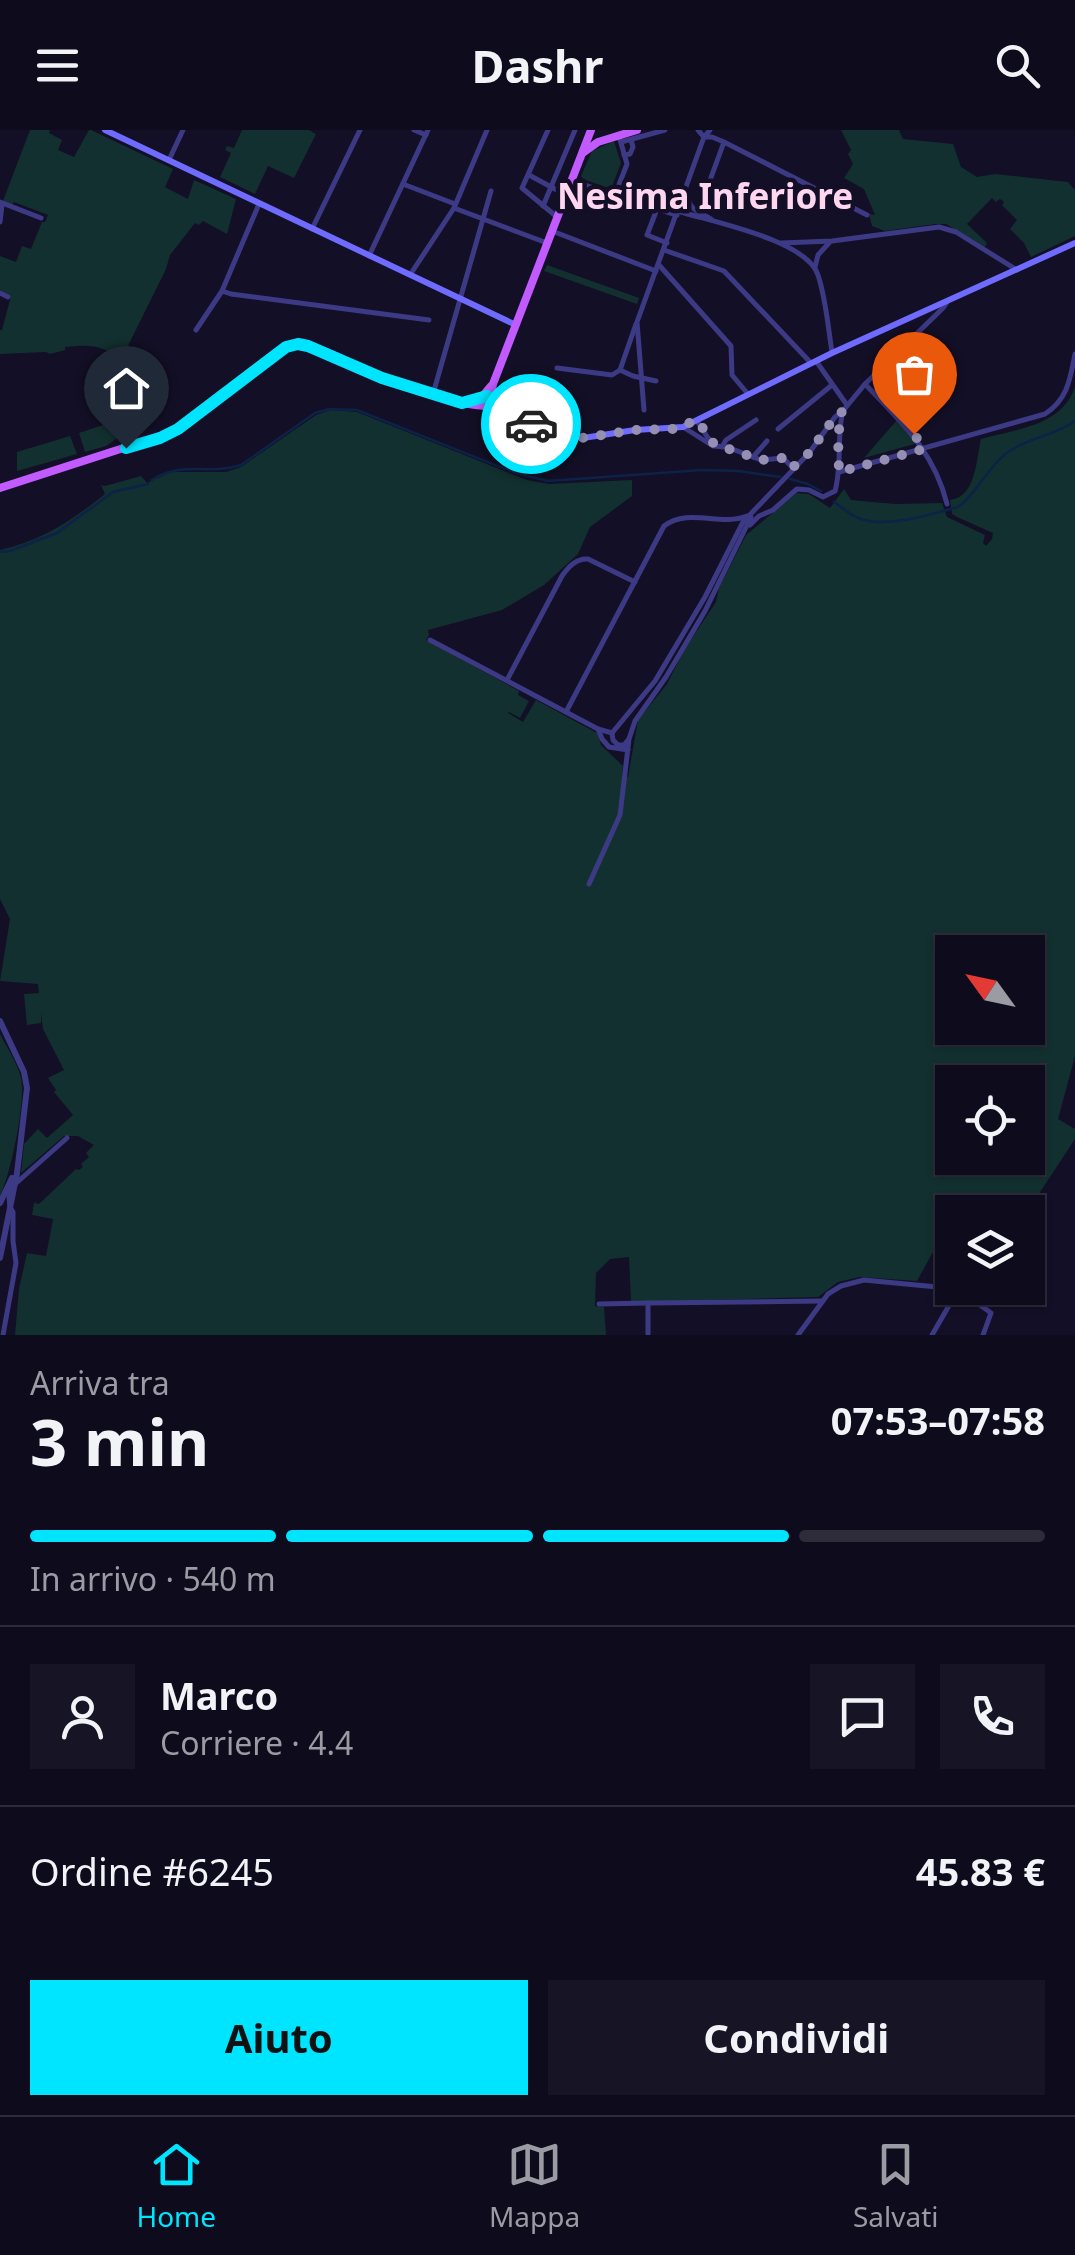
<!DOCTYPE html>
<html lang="it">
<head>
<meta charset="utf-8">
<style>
	body { margin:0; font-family:"Noto Sans",sans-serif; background:#171425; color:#f1f3f6; height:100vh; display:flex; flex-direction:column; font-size:38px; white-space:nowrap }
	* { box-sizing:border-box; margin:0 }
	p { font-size:32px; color:#9b9ba3 }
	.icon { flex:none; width:55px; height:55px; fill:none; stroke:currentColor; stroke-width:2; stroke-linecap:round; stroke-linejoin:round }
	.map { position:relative; height:1205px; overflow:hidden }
	.side { display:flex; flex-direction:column; background:#0e0b1c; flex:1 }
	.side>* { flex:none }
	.needle { width:65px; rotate:303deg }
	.controls { position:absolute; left:935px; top:805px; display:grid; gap:20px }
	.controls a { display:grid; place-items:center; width:110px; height:110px; border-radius:0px; background:#0e0b1c; box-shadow:0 2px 8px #0004,0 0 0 2px #2e2b3b; font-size:50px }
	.pin { position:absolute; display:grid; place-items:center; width:85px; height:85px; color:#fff; margin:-102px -42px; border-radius:50% 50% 50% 0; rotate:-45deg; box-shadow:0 0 10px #0007 }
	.pin .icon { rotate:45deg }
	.courier { position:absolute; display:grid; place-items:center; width:100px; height:100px; margin:-50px; border:8px solid #00e5ff; border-radius:50%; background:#fff; color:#222; box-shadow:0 2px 12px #0007 }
	.overview em { font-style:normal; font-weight:700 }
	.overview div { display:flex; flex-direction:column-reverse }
	.overview { display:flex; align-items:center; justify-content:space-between; height:170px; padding:0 30px }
	h1 { font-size:65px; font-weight:700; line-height:75px }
	.bar { display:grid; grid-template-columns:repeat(4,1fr); gap:15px 10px; align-content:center; height:120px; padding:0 30px }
	.bar i { height:12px; border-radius:8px; background:#2e2b3b }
	.bar .current { background:#00e5ff }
	.bar p { grid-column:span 4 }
	.line { display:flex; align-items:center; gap:25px; padding:0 30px; border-top:2px solid #2e2b3b }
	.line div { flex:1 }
	.round { display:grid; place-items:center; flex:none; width:105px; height:105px; border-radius:0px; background:#171425 }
	.action { display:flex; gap:20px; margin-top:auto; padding:20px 30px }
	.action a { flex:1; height:115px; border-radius:0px; background:#00e5ff; color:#111; font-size:40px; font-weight:700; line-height:115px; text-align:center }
	.action a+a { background:#171425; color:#f1f3f6 }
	header { display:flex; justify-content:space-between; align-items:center; height:130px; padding:0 30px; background:#0e0b1c; font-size:45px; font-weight:700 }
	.tabs { display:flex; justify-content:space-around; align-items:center; height:140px; border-top:2px solid #2e2b3b; background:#0e0b1c; font-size:28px; color:#9b9ba3 }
	.tabs a { display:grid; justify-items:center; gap:5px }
	.tabs .current { color:#00e5ff }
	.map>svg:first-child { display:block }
</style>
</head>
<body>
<header><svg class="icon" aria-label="menu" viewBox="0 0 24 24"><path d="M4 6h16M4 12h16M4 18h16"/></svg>Dashr<svg class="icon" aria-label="search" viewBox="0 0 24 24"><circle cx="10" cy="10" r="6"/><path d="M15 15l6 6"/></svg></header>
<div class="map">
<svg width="1075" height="1205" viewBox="0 0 1075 1205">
	<rect width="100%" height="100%" fill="#130f26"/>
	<g fill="#12302f" fill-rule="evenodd">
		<path d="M30,0H50L49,3L62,10L58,20L74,27L89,0H91L173,39L165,57L188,69L194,50L236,69L227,104L203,91L199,95L195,93L170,125L166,139L120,232C104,213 88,215 65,217V220L50,224L46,222L0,224V200H2L11,166L0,160V126L16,132L22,116L31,119L42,92H45L48,85L14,72L12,75L3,71Z"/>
		<path d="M242,0H309L316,4L294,48L268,36L255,64L220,47L231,23L225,20L227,16L234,18Z"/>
		<path d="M841,0H899L903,9L953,14L961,37L977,47L995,44L1068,52L1075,60V106L1031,127L1024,113L1010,99L1017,90L1002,75L1004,72L1000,69L996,72L992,68L967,94L987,113L985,117L946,94H935L885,101L872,96L869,84L875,85L864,59L844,48L853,34L848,24L851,20Z"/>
		<path d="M614,11L621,33L611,59L583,49L581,46L592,21Z"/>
		<path d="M547,135L639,168L637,174L544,141Z"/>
		<path d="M124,248L167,273L106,316L85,322L79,303L136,284Z"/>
		<path d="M1075,257V926L1058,989L1075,999V1009L1027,1082H952V1106L947,1115L939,1111L917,1151L860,1147L838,1152L818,1167L631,1172L629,1127L610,1129L596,1143L595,1176L604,1177L606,1205H15L19,1159L27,1123L46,1126L53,1089L32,1085L34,1073L39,1074L76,1039L79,1040L83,1037L81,1034L89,1027L86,1023L94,1015L78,1006H64L21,1043L24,1014L38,999L47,1008L73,985L54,962L56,960L48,948L64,940L43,899L41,883V893L27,895L24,864L39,863L38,854L0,851L10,789L0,769V420C43,410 71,391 105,364L101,355L105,356L141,346L147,353L171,342H226L241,337L316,285L331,280L357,282L527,350L549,354L632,350V366L590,397L578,424L544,455L502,480L428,500L429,505L426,510L519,561L518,565L529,571L520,588L509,582L508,583L523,592L536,570L597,603L601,615L623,636L622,646L628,647L638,590L667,554L684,520L716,472L719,458L746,405L797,363L809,364L830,378L844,359L851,370L895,374L942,373L947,387L985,405L983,413L986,416L992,409L993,403L957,387L952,384L950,370C976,367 976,330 981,309C1016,299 1062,296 1075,257ZM952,822H1028V898H952ZM952,952H1028V1028H952Z"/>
		<path d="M897,290L918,313L864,328Z"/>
		<path d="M70,306L77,324L17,341V322Z"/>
		<path d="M0,904C7,918 17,932 21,948C26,971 11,1044 0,1066Z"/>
	</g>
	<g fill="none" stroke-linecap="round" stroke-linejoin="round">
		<g stroke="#0c2248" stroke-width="2.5">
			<path d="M790,349L808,354L821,361"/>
			<path d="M152,350C178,331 211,345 241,335L315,283L329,279L357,280L515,343L548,351L702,340L739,341L780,347"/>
			<path d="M834,372C843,378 851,386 861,389C888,398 932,384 958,377C978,363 987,337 1008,322C1028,308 1054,306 1075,291"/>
			<path d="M0,422L10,421L57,403L113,362L148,354"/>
		</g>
		<g stroke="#3d3a85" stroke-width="5">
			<path d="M414,0L426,5"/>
			<path d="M548,0L522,58L557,87"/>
			<path d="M710,0L704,7H712L724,12L867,85"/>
			<path d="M621,12L665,0"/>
			<path d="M624,25L630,24L633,17L631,10"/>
			<path d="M169,30L183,0"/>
			<path d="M529,45L566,65"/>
			<path d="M573,51L615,65L627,34L619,6"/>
			<path d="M709,53L724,12"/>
			<path d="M403,54L455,74"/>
			<path d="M687,62C688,81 698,80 711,89"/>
			<path d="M0,72L41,88"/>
			<path d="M543,76L575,0"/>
			<path d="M454,78L547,113"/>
			<path d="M678,81C712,92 807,110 818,145C826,169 828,197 832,222"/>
			<path d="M0,92L2,75"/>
			<path d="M312,99L360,0"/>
			<path d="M552,101L656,141"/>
			<path d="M667,113L647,105L657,79L677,85"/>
			<path d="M781,113L832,111L939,97L956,102L1017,140"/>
			<path d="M664,120L724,141L811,233"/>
			<path d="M369,126L428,0"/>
			<path d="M659,135L731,216L732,245L748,264"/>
			<path d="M815,137L818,125L829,113"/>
			<path d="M410,145L454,78L487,0"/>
			<path d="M222,161L231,164L429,190"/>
			<path d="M0,163L8,167"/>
			<path d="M196,200L222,161L259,74"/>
			<path d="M816,231L847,275"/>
			<path d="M557,238L612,245L620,240L636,194"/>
			<path d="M620,240L633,246L656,251"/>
			<path d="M865,254C901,292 934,321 947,374"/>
			<path d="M433,264L491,61"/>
			<path d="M889,279L927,253"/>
			<path d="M644,280L637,192L704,7L698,0"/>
			<path d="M697,291L708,308L715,314"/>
			<path d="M683,297L713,316L727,317L761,330L783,328L792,337"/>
			<path d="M778,299L832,255"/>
			<path d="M722,317L726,310L756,290"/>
			<path d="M753,327L767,311"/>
			<path d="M839,342L1045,284C1068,269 1070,249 1075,224"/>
			<path d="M750,395L759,386L773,380L797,359L809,360L823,367L835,361C842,336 837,310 842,285"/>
			<path d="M430,510L598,599L612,603"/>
			<path d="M507,550L562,446C568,437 577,428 588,429L635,452"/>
			<path d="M566,582L664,396C689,377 720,397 747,386"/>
			<path d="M598,599L602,609L609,617L628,620"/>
			<path d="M612,603L655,551L705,467L743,392L809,323L835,287L842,282L865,254L943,178L947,172"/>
			<path d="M612,603L613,610L618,615H624L628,610"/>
			<path d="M589,754L620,685L629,609L635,591L666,547L705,481L751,387"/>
			<path d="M14,1055L67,1008"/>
			<path d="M599,1174L648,1173"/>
			<path d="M3,1205L16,1133L13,1111V1082L10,1077L9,1067L12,1052"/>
			<path d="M648,1205V1173L822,1171"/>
			<path d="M798,1205L828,1164L841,1156L864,1150L958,1159L991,1183L983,1205"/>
			<path d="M932,1205L958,1160"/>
		</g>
		<g stroke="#3d3a85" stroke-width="6">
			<path d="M0,891L24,942L27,958L17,1043L0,1128"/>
			<path d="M0,1073L12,1048"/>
		</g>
		<g stroke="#6f6bff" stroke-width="6">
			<path d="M105,0L516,195"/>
			<path d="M485,278L494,283L583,308L635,300L683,297L832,223L1075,113"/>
		</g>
		<g stroke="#c25bff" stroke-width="8">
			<path d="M584,22L598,12L637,0"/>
			<path d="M467,273L481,268L491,256"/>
			<path d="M0,358L173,302L292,214C318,214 344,231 367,241C397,255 458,276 489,276L493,254L591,0"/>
		</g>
	</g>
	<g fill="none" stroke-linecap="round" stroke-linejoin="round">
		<path stroke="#948fb3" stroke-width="10" stroke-dasharray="0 18" d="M531,294L582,308L635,300L674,299L697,290L714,314L761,330L783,328L792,338L809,323L835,287L842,282L838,306L839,342L924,319L914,304"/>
		<path stroke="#00e5ff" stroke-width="12" d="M126,318L160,308L178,299L286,217L298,214L308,216L382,248L462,273L487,266L505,286L531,294"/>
	</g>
	<g text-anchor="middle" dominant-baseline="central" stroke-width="9" stroke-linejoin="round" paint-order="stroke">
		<g font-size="35" font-weight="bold" fill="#ffd6f0" stroke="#130f26">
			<text x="705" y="65">Nesima Inferiore</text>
		</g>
	</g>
</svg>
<div class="controls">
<a><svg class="needle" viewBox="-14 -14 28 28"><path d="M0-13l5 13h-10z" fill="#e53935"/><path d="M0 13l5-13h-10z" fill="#9b9ba3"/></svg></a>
<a><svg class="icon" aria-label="locate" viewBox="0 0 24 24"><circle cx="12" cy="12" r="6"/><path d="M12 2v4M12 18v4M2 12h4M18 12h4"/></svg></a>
<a><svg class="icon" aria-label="layers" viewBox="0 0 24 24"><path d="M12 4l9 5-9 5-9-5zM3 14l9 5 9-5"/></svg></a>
</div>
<div class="pin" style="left:914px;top:304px;background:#ea580c"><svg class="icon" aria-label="bag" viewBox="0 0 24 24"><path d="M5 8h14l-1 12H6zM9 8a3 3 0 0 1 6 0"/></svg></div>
<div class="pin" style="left:126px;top:318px;background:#1f2937"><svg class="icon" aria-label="home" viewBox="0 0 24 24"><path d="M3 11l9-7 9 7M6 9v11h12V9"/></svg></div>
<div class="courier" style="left:531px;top:294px"><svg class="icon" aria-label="car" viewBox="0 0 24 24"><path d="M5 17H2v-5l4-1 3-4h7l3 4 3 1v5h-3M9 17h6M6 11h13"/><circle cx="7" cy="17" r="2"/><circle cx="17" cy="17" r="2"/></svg></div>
</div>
<section class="side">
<div class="overview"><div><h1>3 min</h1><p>Arriva tra</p></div><em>07:53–07:58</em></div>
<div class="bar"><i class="current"></i><i class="current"></i><i class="current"></i><i></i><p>In arrivo · 540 m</p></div>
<div class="line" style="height:180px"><a class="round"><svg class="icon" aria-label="person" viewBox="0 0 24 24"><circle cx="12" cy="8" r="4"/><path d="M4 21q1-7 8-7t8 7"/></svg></a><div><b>Marco</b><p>Corriere · 4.4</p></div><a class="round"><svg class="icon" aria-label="chat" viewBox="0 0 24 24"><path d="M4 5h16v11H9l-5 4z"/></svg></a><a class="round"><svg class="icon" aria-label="phone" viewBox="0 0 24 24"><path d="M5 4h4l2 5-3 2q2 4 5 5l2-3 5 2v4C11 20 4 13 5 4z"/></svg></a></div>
<div class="line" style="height:130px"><div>Ordine #6245</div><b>45.83 €</b></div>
<div class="action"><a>Aiuto</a><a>Condividi</a></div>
</section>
<nav class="tabs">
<a class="current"><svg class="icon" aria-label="home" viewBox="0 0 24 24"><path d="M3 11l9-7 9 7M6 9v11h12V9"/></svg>Home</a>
<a><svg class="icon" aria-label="map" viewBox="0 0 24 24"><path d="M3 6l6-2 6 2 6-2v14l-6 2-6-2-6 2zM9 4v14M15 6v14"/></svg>Mappa</a>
<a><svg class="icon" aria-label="saved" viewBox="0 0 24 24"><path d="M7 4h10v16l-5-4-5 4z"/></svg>Salvati</a>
</nav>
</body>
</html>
